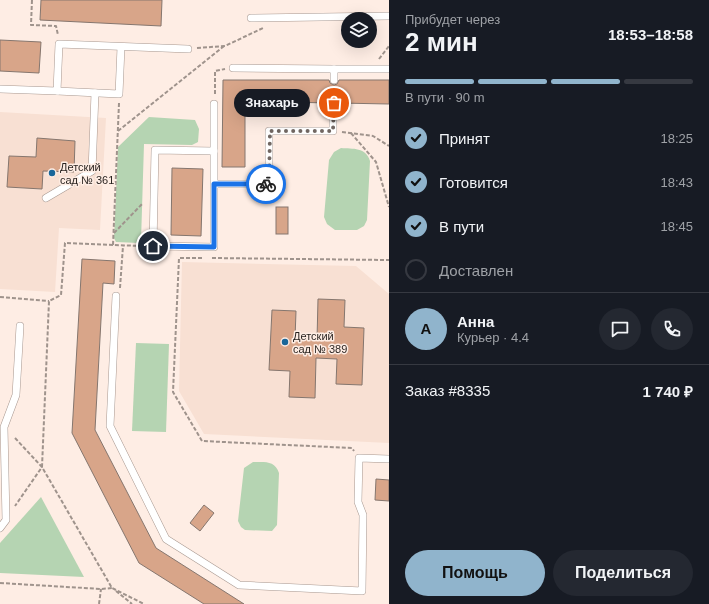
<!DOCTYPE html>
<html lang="ru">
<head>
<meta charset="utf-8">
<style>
	body { margin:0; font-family:Arial,sans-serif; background:#242831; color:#f1f3f6; height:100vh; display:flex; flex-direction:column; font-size:15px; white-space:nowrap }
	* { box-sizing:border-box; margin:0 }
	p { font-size:13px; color:#9ea1a6 }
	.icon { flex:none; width:22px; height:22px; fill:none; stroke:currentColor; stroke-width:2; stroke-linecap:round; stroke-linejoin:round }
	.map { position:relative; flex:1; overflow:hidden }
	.panel { display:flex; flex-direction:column; background:#171b24; width:320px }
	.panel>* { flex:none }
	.tools { position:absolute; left:341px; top:12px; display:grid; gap:8px }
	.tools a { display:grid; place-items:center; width:36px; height:36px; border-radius:50%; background:#171b24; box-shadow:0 4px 16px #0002; font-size:20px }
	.pin { position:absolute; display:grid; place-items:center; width:34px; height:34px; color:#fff; margin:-17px; border:2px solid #fff; border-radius:50%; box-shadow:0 1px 4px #0007 }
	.courier { position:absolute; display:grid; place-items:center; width:40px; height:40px; margin:-20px; border:3px solid #1a73e8; border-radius:50%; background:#fff; color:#222; box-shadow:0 1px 5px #0007 }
	.bubble { position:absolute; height:28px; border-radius:14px; background:#171b24; box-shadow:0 4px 16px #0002; font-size:13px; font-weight:700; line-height:28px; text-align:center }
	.headline em { font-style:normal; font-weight:700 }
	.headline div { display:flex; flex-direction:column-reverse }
	.headline { display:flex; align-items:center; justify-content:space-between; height:68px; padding:0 16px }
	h1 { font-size:26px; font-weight:700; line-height:30px }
	.bar { display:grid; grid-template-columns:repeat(4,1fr); gap:6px 4px; align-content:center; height:48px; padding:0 16px }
	.bar i { height:5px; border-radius:3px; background:#363941 }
	.bar .current { background:#90b4cc }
	.bar p { grid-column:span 4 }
	.line { display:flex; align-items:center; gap:10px; padding:0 16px; border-top:1px solid #363941 }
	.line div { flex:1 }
	.round { display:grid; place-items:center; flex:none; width:42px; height:42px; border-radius:21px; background:#242831 }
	ol { padding:0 16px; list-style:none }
	li { display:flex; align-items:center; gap:12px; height:44px }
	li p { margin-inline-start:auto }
	li .icon { padding:4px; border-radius:50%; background:#90b4cc; color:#111; stroke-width:4 }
	li:last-child { color:#9ea1a6 }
	li i { width:22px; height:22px; border:2px solid #363941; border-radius:50% }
	.button { display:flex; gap:8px; margin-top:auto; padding:8px 16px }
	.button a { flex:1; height:46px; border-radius:24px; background:#90b4cc; color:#111; font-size:16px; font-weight:700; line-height:46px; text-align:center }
	.button a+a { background:#242831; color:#f1f3f6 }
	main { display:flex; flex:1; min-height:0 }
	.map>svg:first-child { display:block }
</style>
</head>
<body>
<main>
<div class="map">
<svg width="389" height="604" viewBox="0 0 389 604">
	<rect width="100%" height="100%" fill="#feede4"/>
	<g fill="#f8e0d3">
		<path d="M0,112L106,118L100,230L59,228L55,292L0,289Z"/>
		<path d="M182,262L356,266L389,294V443L204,434L179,391Z"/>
	</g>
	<g fill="#b5d4b2">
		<path d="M149,117L195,120L199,129L198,142L192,145L144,144L141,241L139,243L116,242L114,238L118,147Z"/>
		<path d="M341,148C353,149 366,147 370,161L367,220L364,226L357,230H335L327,224L324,217L329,160L334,152Z"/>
		<path d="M136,343L169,344L166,432L132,431Z"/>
		<path d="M253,462C264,462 275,460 279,473L277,525L272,531L245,530L241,527L238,521L244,468Z"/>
		<path d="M41,497L84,577L0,573V543Z"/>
	</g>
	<g fill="#d8a589" stroke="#85766e">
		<path d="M41,0H162L161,26L40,20Z"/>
		<path d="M0,40L41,42L39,73L0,71Z"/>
		<path d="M223,80H329L330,83L334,85L337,84L339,80H389V104L338,103L337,100L333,98L330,99L328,103L245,101V167H222Z"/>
		<path d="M37,138L75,141L74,172L43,171L42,189L7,187L9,156L36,157Z"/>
		<path d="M172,168L203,169L201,236L171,235Z"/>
		<rect x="276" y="207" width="12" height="27"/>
		<path d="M82,259L115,261L114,284L103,283L95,430L156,548L244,604H204L139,563L72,433Z"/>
		<path d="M318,299L345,300L344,327L364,328L362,385L336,384L337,359L316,358L315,398L289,397L290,371L269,370L272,310L296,311L295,339L317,340Z"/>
		<path d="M376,479L389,480V501L375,500Z"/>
		<path d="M204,505L214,513L200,531L190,523Z"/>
	</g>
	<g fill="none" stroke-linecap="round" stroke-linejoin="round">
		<g stroke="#a89890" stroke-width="8">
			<g id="service">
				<path d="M251,18L389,16"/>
				<path d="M233,68L334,69"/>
				<path d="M334,80V69H389"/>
				<path d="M0,89L57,91L59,44L188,49"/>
				<path d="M57,91L119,94L121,47"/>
				<path d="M214,151V104"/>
				<path d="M214,184V151L155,150L153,246L214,247V184H269V131H333V103"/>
				<path d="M46,198L92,171L95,93"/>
				<path d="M116,296L110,426L166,539L239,585L362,591L363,515L358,502L359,458L389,459"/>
				<path d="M0,528L6,520L4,427L16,395L20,326"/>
			</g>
		</g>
		<g stroke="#9f938c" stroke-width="2" stroke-dasharray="4 2" stroke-linecap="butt">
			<path d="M32,0L31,25L56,26L58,35"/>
			<path d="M197,48L225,46L263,28"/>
			<path d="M379,59L389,46"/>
			<path d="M215,94V71L225,69"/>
			<path d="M119,103L113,245L144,246"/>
			<path d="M118,131L224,46"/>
			<path d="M342,132L373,136L389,146"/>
			<path d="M351,133L376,162L389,207"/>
			<path d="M114,233L143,203"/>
			<path d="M113,245L65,243L61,295L49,301L42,467L112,588L144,604"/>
			<path d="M202,258H179L173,392L202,441L352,448L354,451"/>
			<path d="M212,258L389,260"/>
			<path d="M120,288L123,246"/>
			<path d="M0,297L49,301"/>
			<path d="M15,438L42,467L15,506"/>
			<path d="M0,583L101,589L112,588"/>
			<path d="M116,591L132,604"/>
			<path d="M99,604L101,589"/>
		</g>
		<use href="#service" stroke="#fff" stroke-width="7"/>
	</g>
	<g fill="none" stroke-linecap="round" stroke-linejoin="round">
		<path stroke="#716762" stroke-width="4" stroke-dasharray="0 7.2" d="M266,184H269L270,131H333L334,103"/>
		<path stroke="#1a73e8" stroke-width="5" d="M153,246L214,247V184H266"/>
	</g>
	<g fill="#196699" stroke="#feede4" stroke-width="1.5">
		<circle cx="52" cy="173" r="4"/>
		<circle cx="285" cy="342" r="4"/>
	</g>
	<g text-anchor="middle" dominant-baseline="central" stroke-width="3" stroke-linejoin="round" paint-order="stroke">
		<g font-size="11" fill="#251f1c" stroke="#feede4" text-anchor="start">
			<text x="60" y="167">Детский<tspan x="60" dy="13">сад № 361</tspan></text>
			<text x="293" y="336">Детский<tspan x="293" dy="13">сад № 389</tspan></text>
		</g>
	</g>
</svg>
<div class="tools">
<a><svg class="icon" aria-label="layers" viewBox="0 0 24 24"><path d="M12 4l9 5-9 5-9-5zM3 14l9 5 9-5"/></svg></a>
</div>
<div class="pin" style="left:334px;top:103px;background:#ea580c"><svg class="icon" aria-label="bag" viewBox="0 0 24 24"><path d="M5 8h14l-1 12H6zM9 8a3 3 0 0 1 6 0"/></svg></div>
<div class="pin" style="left:153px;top:246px;background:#1f2937"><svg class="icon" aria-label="home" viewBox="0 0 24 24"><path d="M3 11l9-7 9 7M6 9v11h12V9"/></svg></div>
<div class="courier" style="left:266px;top:184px"><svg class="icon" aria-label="bike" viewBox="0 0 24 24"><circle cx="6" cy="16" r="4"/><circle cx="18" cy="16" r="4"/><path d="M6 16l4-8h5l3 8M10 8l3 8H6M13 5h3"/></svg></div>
<div class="bubble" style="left:234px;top:89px;width:76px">Знахарь</div>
</div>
<section class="panel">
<div class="headline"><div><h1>2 мин</h1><p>Прибудет через</p></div><em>18:53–18:58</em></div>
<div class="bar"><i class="current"></i><i class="current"></i><i class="current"></i><i></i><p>В пути · 90 m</p></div>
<ol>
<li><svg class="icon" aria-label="check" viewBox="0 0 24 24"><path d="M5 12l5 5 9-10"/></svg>Принят<p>18:25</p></li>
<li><svg class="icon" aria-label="check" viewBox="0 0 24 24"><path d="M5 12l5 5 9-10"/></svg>Готовится<p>18:43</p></li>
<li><svg class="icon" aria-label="check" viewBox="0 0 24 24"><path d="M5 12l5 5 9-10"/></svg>В пути<p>18:45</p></li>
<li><i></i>Доставлен</li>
</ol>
<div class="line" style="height:72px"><b class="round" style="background:#90b4cc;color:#111">А</b><div><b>Анна</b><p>Курьер · 4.4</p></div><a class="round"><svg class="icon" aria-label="chat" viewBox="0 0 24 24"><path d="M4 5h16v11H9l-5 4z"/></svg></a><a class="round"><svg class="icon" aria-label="phone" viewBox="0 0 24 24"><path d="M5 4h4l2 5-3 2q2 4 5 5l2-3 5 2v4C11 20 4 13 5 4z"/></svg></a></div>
<div class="line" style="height:52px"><div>Заказ #8335</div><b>1 740 ₽</b></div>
<div class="button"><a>Помощь</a><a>Поделиться</a></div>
</section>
</main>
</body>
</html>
